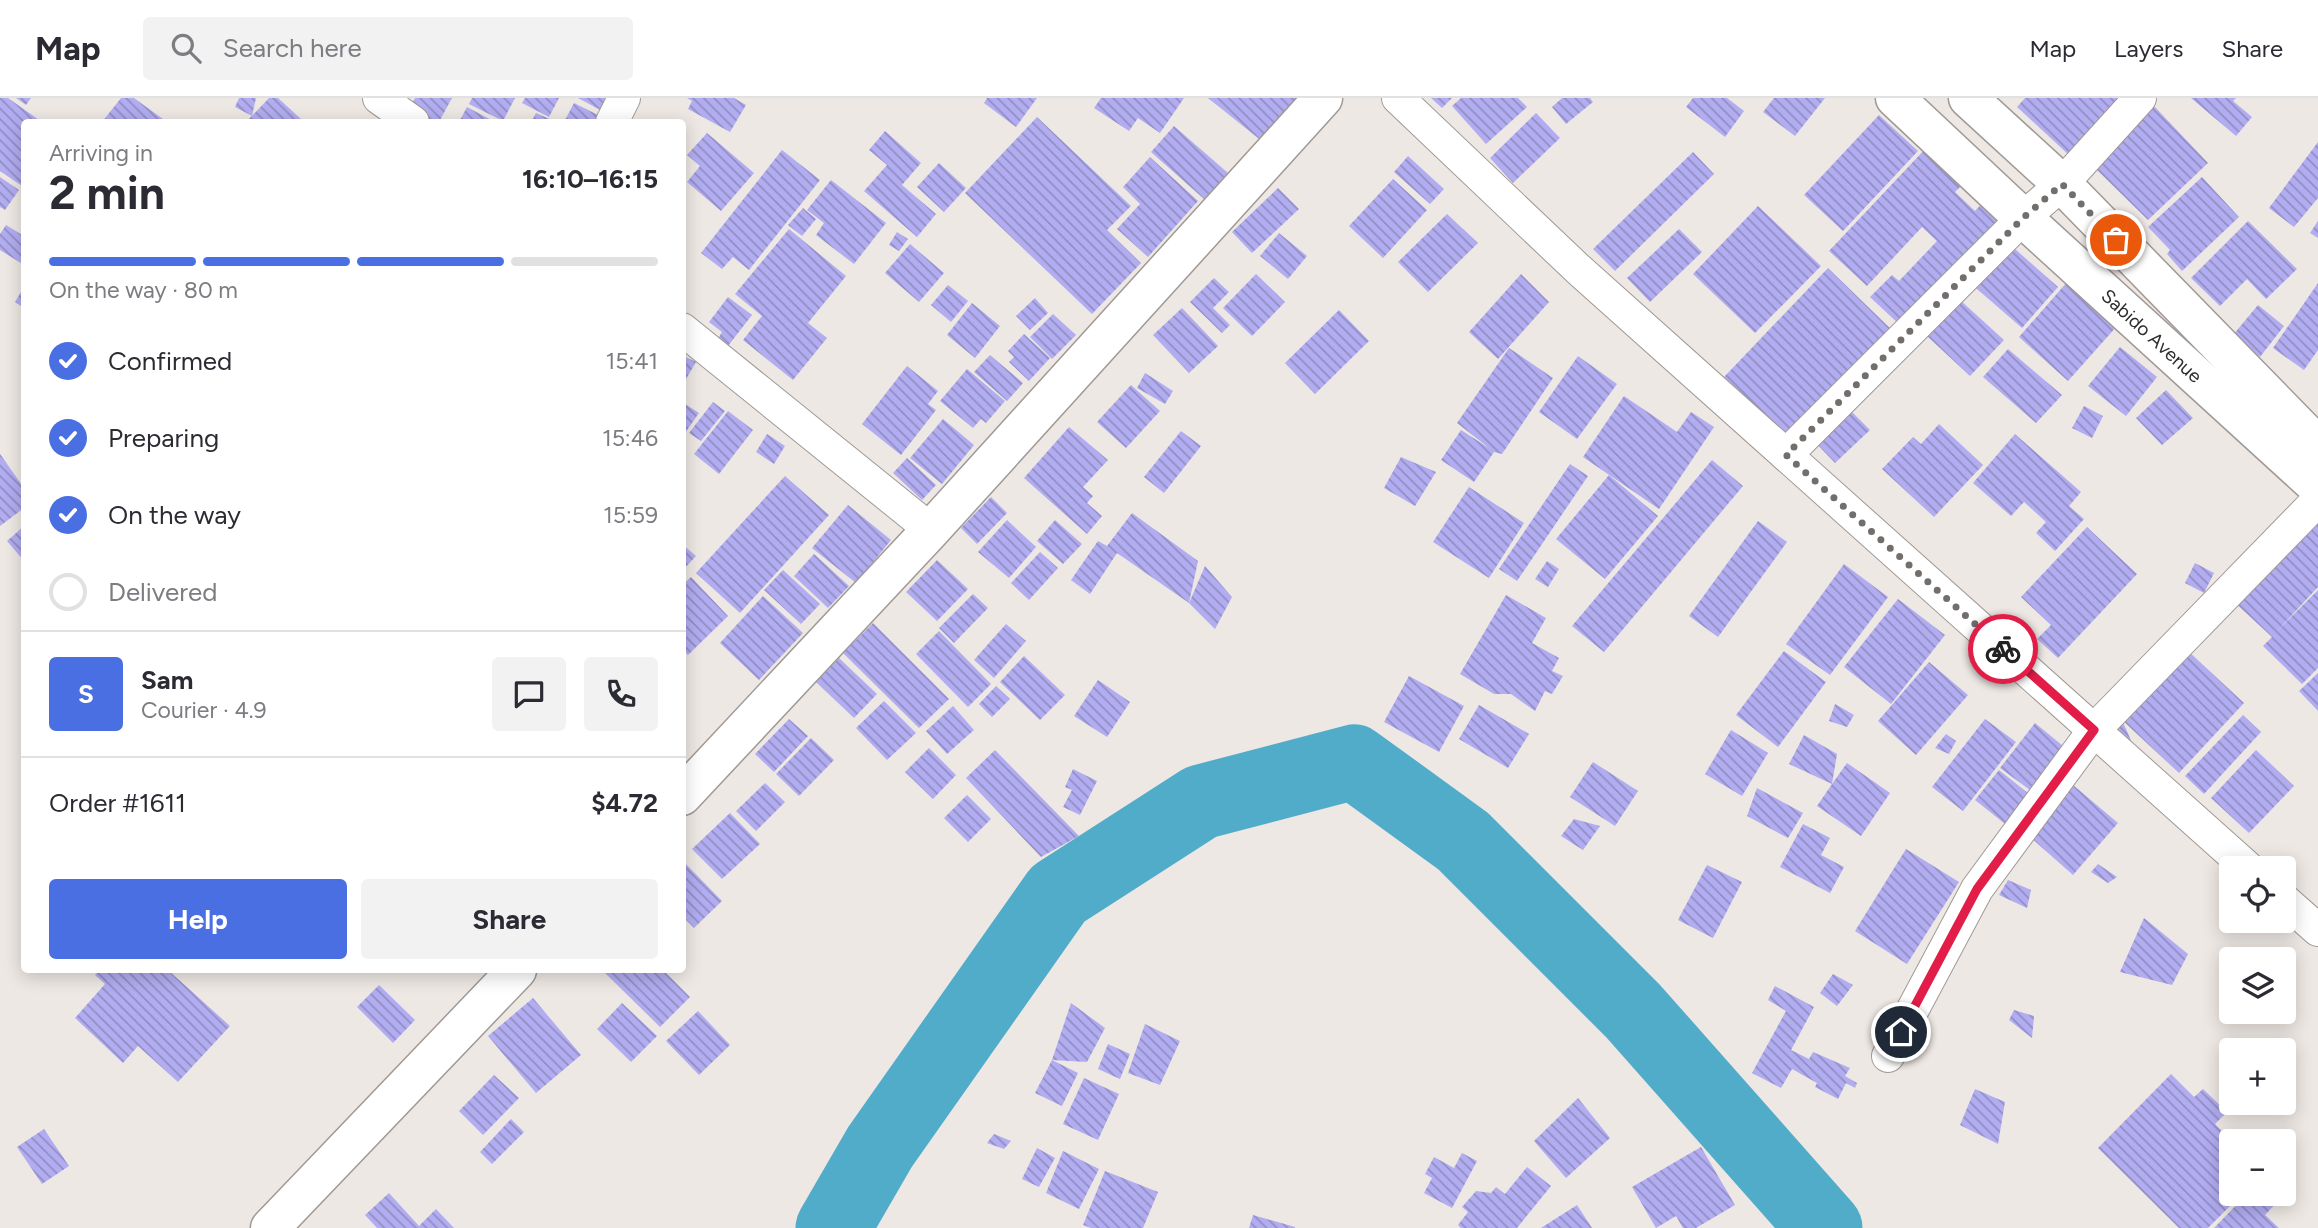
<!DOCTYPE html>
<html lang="en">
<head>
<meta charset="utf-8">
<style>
	body { margin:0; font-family:Figtree,sans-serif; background:#f2f2f3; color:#2b2b33; height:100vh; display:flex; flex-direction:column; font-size:26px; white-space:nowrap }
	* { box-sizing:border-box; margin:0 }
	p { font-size:23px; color:#7c7c81 }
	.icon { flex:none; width:38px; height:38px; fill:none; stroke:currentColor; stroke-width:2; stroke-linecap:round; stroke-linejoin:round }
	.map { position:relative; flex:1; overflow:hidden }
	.sheet { position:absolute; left:21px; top:21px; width:665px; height:854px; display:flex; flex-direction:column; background:#fff; border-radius:7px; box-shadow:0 4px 18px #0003 }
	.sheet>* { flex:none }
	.tools { position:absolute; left:2219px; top:758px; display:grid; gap:14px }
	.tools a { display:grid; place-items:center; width:77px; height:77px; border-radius:7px; background:#fff; box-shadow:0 4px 18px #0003; font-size:35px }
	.pin { position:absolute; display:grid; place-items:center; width:60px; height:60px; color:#fff; margin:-30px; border:4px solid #fff; border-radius:50%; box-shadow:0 2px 7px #0007 }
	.courier { position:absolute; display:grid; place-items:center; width:70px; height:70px; margin:-35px; border:5px solid #e11d48; border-radius:50%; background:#fff; color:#222; box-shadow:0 2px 9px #0007 }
	.summary em { font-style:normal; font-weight:700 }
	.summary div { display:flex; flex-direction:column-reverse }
	.summary { display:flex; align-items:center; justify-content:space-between; height:119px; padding:0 28px }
	h1 { font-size:46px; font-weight:700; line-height:52px }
	.bar { display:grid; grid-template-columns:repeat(4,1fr); gap:10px 7px; align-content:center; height:84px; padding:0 28px }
	.bar i { height:9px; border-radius:5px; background:#e1e1e2 }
	.bar .active { background:#4a6fe2 }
	.bar p { grid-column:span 4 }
	.line { display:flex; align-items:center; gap:18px; padding:0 28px; border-top:2px solid #e1e1e2 }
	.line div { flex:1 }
	.round { display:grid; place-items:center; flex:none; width:74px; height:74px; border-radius:7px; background:#f2f2f3 }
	ol { padding:0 28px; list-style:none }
	li { display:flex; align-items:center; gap:21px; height:77px }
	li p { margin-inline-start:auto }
	li .icon { padding:7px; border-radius:50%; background:#4a6fe2; color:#fff; stroke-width:4 }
	li:last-child { color:#7c7c81 }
	li i { width:38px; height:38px; border:4px solid #e1e1e2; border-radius:50% }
	.action { display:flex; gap:14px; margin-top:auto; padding:14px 28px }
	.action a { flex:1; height:80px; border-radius:7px; background:#4a6fe2; color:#fff; font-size:28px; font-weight:700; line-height:80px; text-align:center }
	.action a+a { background:#f2f2f3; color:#2b2b33 }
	header { display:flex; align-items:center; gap:42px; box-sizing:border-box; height:98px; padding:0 35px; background:#fff; border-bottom:2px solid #e1e1e2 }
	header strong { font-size:33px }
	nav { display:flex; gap:38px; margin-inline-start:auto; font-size:24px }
	.search { width:490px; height:63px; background:#f2f2f3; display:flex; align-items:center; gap:18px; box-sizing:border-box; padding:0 24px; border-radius:7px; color:#7c7c81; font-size:26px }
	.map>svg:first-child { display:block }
</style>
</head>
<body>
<header>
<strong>Map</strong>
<div class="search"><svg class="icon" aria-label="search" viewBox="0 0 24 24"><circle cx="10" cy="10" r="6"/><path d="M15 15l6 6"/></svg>Search here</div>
<nav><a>Map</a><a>Layers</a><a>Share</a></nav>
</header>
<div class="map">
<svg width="2318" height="1130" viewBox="0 0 2318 1130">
	<defs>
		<pattern id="building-back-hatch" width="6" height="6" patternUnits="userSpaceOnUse" patternTransform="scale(1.75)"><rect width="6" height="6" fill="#b2adf1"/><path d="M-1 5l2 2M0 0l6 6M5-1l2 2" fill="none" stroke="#918dc3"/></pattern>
	</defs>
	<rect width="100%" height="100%" fill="#eee8e4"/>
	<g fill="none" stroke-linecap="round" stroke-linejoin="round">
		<path stroke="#51acc9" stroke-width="75" d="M833,1130L880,1049L1058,796L1201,704L1354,664L1463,743L1633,913L1825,1130"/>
	</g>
	<g fill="url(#building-back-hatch)">
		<path d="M0,0H8L42,24H24V84L22,88L0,73Z"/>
		<path d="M16,0H31L26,7Z"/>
		<path d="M121,0H134L167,24H102Z"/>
		<path d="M239,0H256L252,18L235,9Z"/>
		<path d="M269,0H278L301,21L298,24H246Z"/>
		<path d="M415,0H452L439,24H434L409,11Z"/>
		<path d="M472,0H515L503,23L469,6Z"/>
		<path d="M525,0H559L549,19L522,5Z"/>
		<path d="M578,0H605L610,3L604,14Z"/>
		<path d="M687,0H734L746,7L730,34L688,11L692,3Z"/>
		<path d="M987,0H1037L1016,29L984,5Z"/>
		<path d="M1101,0H1184L1160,35L1138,20L1129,33L1094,10Z"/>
		<path d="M1208,0H1299L1263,44Z"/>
		<path d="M1431,0H1452L1442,10Z"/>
		<path d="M1461,0H1518L1527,9L1486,46L1452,8Z"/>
		<path d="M1562,0H1590L1593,4L1566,26L1552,9Z"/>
		<path d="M1693,0H1727L1744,13L1725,39L1686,9Z"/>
		<path d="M1774,0H1825L1795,38L1763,14Z"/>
		<path d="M2025,0H2123L2070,58L2017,9Z"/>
		<path d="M2191,0H2236L2233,3L2252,19L2236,38Z"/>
		<path d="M574,5L600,18L597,24H564Z"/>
		<path d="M2154,8L2208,65L2148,122L2095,70Z"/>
		<path d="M467,9L495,24H459Z"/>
		<path d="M536,15L556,24H531Z"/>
		<path d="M1536,15L1560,40L1513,85L1490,60Z"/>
		<path d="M1879,17L1918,53L1843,133L1804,97Z"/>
		<path d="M1037,19L1131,108L1107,132L1141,165L1092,216L965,95Z"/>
		<path d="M1174,28L1228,75L1204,101L1151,54Z"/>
		<path d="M885,33L921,65L902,87L936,116L917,139L864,93L887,67L869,52Z"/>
		<path d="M707,35L754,75L721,113L687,84L700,68L687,57Z"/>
		<path d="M2318,44V100L2294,129L2269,110Z"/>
		<path d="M1927,49L1965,84L1955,94L1975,113L1987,100L2006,118L1902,229L1870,199L1892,177L1899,183L1937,143L1922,129L1867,188L1829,153Z"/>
		<path d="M782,52L820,82L749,172L733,159L722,171L701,155Z"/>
		<path d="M1693,54L1714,76L1615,173L1593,151Z"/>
		<path d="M1408,58L1444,91L1430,106L1394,74Z"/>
		<path d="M1150,59L1198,103L1148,159L1117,131L1140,106L1123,89Z"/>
		<path d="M939,65L966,90L944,114L917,89Z"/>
		<path d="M0,79L19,92L5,112L0,109Z"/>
		<path d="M2202,79L2239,119L2182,173L2167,156L2170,152L2148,129Z"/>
		<path d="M1393,81L1427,112L1383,160L1349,128Z"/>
		<path d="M831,82L886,125L854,166L816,137L824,125L807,112Z"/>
		<path d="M1278,90L1299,111L1252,155L1232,134Z"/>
		<path d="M1758,108L1821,168L1755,235L1693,176Z"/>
		<path d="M803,110L816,121L802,138L788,127Z"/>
		<path d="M1447,116L1478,145L1428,194L1398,164Z"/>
		<path d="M2248,123L2297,171L2266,201L2247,181L2220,208L2191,180Z"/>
		<path d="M2318,123V140L2310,135Z"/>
		<path d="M6,127L24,138V167L0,152V136Z"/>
		<path d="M789,131L846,178L808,225L827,240L793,282L743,242L762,218L735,196Z"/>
		<path d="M1679,131L1702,154L1650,204L1627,180Z"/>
		<path d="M897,134L908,141L899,153L889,147Z"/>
		<path d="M1279,135L1307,158L1288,181L1260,158Z"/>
		<path d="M2006,143L2058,189L2022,230L1969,184Z"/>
		<path d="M910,146L944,175L919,204L885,175Z"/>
		<path d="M1828,170L1896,236L1793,344L1724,279Z"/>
		<path d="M1256,176L1285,204L1252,238L1223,210Z"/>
		<path d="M1521,176L1549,204L1498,261L1469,234Z"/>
		<path d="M1214,180L1229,194L1213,210L1230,227L1222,235L1190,204Z"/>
		<path d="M2068,183L2118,227L2068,283L2019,239Z"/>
		<path d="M2318,185V252L2304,272L2273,250Z"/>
		<path d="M948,187L968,203L951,224L931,207Z"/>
		<path d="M24,189V210L15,204Z"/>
		<path d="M728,199L752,217L728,248L718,241L722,234L709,224Z"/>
		<path d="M1035,200L1048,215L1030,232L1016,218Z"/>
		<path d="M1960,202L2004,242L1970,278L1927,238Z"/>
		<path d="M972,205L1000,228L975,260L947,237Z"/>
		<path d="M2258,207L2284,228L2260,259L2233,237Z"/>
		<path d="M1182,210L1218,248L1189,275L1153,237Z"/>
		<path d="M1339,212L1369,243L1315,296L1285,265Z"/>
		<path d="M1053,216L1076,237L1052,261L1030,239Z"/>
		<path d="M1024,236L1050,260L1029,283L1009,264L1014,259L1008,253Z"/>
		<path d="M2120,249L2157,279L2126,318L2088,288Z"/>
		<path d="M1509,250L1553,280L1502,356L1494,354L1474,384L1441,362L1461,332L1489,350L1457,325Z"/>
		<path d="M2008,251L2062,297L2036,325L1983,279Z"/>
		<path d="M682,257L696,264L682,288Z"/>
		<path d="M990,257L1023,285L1007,303L974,274Z"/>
		<path d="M1578,258L1617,286L1577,341L1539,314Z"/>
		<path d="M907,268L938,293L928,306L936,312L901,357L862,326Z"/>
		<path d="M967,271L1005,303L986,325L981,321L973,330L940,303Z"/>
		<path d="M1145,275L1173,293L1165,306L1137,290Z"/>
		<path d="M1131,287L1160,313L1126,350L1097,324Z"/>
		<path d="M2166,292L2193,320L2162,347L2136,320Z"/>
		<path d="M1624,298L1677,334L1691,314L1714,329L1659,411L1583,359Z"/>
		<path d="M682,304L699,315L685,335L682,334Z"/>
		<path d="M713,304L725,313L701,343L689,335Z"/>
		<path d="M1845,307L1870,332L1835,365L1811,340Z"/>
		<path d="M2084,308L2103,318L2092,340L2072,330Z"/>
		<path d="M728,313L753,332L719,376L694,356Z"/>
		<path d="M943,321L974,347L942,386L910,360Z"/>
		<path d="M1939,326L1983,367L1934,419L1882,371L1913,339L1921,346Z"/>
		<path d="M1069,329L1108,362L1083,389L1093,398L1087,405L1102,418L1087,436L1024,380Z"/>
		<path d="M1181,333L1201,348L1164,395L1144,379Z"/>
		<path d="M767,336L785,348L774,366L756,354Z"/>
		<path d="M2015,336L2081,394L2069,408L2084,421L2055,453L2036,435L2046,424L2024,404L2011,418L1973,385Z"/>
		<path d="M0,356L24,390V410L0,428Z"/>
		<path d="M1401,359L1436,374L1415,408L1384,390Z"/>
		<path d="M907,360L936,387L922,402L893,375Z"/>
		<path d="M1712,362L1743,388L1604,554L1572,528Z"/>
		<path d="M1570,366L1588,378L1517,483L1499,471Z"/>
		<path d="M1609,377L1658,418L1605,481L1556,441Z"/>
		<path d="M785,378L829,417L740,515L696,475Z"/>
		<path d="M1469,389L1524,425L1489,480L1433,444Z"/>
		<path d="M991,399L1007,415L977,446L961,430Z"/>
		<path d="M848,407L891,442L856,485L812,450Z"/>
		<path d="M1132,415L1198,463L1189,505L1117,455L1090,496L1071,482L1098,443L1107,448Z"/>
		<path d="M2318,420V489L2278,532L2318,492V570L2302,586L2263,548L2272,539L2232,502Z"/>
		<path d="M1007,422L1036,449L1009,480L978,454Z"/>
		<path d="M1055,422L1082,446L1063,466L1037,443Z"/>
		<path d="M1758,423L1787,444L1718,539L1689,518Z"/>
		<path d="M24,428V463L7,443Z"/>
		<path d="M2087,429L2137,476L2058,560L2037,541L2051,527L2021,499Z"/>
		<path d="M682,446L696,458L682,473Z"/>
		<path d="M1040,454L1058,470L1029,502L1011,485Z"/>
		<path d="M814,456L849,488L828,510L794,478Z"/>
		<path d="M937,462L968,491L937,523L906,494Z"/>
		<path d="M1547,463L1559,471L1548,489L1535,481Z"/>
		<path d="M2195,465L2214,475L2204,495L2185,485Z"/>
		<path d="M1844,466L1888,499L1830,577L1786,546Z"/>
		<path d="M1205,468L1232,499L1215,531L1189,505Z"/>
		<path d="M783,472L820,506L801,526L764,492Z"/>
		<path d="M691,479L728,518L688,557L682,552V487Z"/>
		<path d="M973,496L988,510L954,545L939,530Z"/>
		<path d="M1506,497L1546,520L1532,545L1559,560L1552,573L1563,578L1552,596L1545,593L1535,613L1511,596H1494L1460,576Z"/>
		<path d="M763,498L803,535L759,582L720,545Z"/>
		<path d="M1898,501L1945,537L1891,606L1844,569Z"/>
		<path d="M873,525L949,601L919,630L843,555Z"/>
		<path d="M1006,526L1026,543L994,580L974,562Z"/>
		<path d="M939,533L991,586L968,609L916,556Z"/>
		<path d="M2187,552L2244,605L2179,675L2122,622Z"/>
		<path d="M1784,553L1826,584L1778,649L1736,617Z"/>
		<path d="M1024,558L1065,597L1040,622L1000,584Z"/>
		<path d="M839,560L877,596L854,620L816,584Z"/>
		<path d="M1929,564L1968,597L1916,657L1878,623Z"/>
		<path d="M2318,575V613L2299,593Z"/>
		<path d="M1409,578L1464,608L1439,654L1384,624Z"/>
		<path d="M1098,582L1130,604L1107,639L1074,618Z"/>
		<path d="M996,588L1010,601L992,619L979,606Z"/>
		<path d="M884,603L916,635L887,662L856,630Z"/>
		<path d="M1835,606L1854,617L1847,629L1829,623Z"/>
		<path d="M1479,607L1529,636L1508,670L1459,641Z"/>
		<path d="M953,608L974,632L947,656L926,633Z"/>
		<path d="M2243,617L2261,634L2204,696L2185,678Z"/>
		<path d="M789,621L808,638L774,674L755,656Z"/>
		<path d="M1985,621L2016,644L1963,713L1932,689Z"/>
		<path d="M2122,622L2137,656L2115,640Z"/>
		<path d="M2035,625L2068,652L2034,695L2000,670Z"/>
		<path d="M1731,632L1768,655L1742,698L1705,676Z"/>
		<path d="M1946,636L1956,643L1949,656L1935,650Z"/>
		<path d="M1804,637L1837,656L1832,686L1847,665L1890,695L1861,738L1817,708L1832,686L1789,666Z"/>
		<path d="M811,640L834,662L799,698L776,676Z"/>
		<path d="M929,650L956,677L933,701L905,674Z"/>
		<path d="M995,652L1079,738L1041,759L966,680Z"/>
		<path d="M2256,652L2294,688L2249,735L2211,700Z"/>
		<path d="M1593,664L1638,693L1615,728L1570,699Z"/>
		<path d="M1073,671L1097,683L1080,717L1063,709L1072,692L1065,689Z"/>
		<path d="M1999,672L2033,699L2009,729L1975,702Z"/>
		<path d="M765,685L785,704L756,733L736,713Z"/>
		<path d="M2073,687L2118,725L2073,777L2029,738Z"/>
		<path d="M1757,690L1803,715L1788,740L1747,718Z"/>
		<path d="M967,697L991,721L968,744L944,720Z"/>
		<path d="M730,715L760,746L722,781L692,751Z"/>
		<path d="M1574,721L1600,728L1583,752L1561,738Z"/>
		<path d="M1803,726L1830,740L1821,757L1844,769L1830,795L1780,769Z"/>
		<path d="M1906,751L1959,784L1907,866L1855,833Z"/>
		<path d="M682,762L722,803L694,830L682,818Z"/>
		<path d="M2098,766L2117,779L2108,785L2091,774Z"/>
		<path d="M1707,767L1742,784L1713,840L1678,822Z"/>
		<path d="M2008,782L2031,792L2027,810L1999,797Z"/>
		<path d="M2144,820L2188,856L2172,887L2120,874Z"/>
		<path d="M100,872H168L230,928L178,984L138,948L123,965L75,920L105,886L95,877Z"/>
		<path d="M604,872H663L690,899L660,929L603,873Z"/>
		<path d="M1833,876L1853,887L1837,908L1820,895Z"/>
		<path d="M379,887L415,922L393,945L357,909Z"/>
		<path d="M1775,888L1814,909L1791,952L1809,961L1813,954L1850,970L1845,978L1857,985L1855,990L1846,985L1838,1001L1815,989L1817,985L1792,971L1781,990L1752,975L1786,913L1768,902Z"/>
		<path d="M533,900L581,957L536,995L488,938Z"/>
		<path d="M622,905L657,938L631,964L597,931Z"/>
		<path d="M1071,905L1105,930L1087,964L1052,962L1078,975L1062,1008L1035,995L1052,962Z"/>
		<path d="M2014,912L2034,918L2032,940L2009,922Z"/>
		<path d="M698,913L730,947L699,977L666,943Z"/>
		<path d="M1145,926L1180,943L1160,987L1128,975Z"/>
		<path d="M1108,946L1130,956L1120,981L1098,971Z"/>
		<path d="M2171,976L2194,999L2203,991L2227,1014L2215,1026L2231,1042V1096H2242L2208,1130H2179L2098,1050Z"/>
		<path d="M494,977L519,1000L483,1037L459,1013Z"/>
		<path d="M1084,980L1119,996L1098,1042L1063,1026Z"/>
		<path d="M1975,991L2005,1004L1998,1046L1960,1027Z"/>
		<path d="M1578,1000L1610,1040L1566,1080L1534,1043Z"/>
		<path d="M511,1021L524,1034L492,1066L480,1054Z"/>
		<path d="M44,1031L69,1068L42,1086L17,1049Z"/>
		<path d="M994,1036L1011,1043L1004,1051L987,1045Z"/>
		<path d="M1701,1049L1735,1107L1696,1130H1683L1676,1118L1656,1130L1632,1089Z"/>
		<path d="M1037,1050L1055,1060L1039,1089L1022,1081Z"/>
		<path d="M1063,1053L1099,1071L1079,1111L1046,1095Z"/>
		<path d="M1462,1055L1477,1063L1452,1110L1424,1095L1432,1080L1425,1076L1434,1059L1454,1070Z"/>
		<path d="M1527,1069L1551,1088L1517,1130H1461L1458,1127L1468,1114L1462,1109L1476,1093L1491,1095L1496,1089L1505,1096Z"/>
		<path d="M1105,1073L1158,1094L1143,1130H1091L1083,1127Z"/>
		<path d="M389,1095L419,1128L436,1111L454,1130H377L365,1117Z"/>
		<path d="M2247,1096H2272L2279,1102L2265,1117L2279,1130H2214Z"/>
		<path d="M1577,1107L1592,1130H1541Z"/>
		<path d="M1253,1117L1295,1129V1130H1249Z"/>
	</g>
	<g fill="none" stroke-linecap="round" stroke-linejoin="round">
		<g stroke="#a09996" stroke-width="34">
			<g id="street">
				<path d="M379,0L413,24"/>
				<path d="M1398,0L1578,171L2248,770"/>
				<path d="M612,24L624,0"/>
				<path d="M682,231L931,432"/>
				<path d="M1786,357L2023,120L2062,86L2140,0"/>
				<path d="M2284,802L2318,832"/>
				<path d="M1888,958L1977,791L2094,632L2318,402"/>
			</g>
		</g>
		<g stroke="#a09996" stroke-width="41">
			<g id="secondary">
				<path id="s1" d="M1895,0L2023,120L2318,389"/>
				<path d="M1968,0L2062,86L2318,348"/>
				<path d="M682,698L931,432L1323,0"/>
				<path d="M270,1130L517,872"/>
			</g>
		</g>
		<use href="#street" stroke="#fff" stroke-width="32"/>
		<use href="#secondary" stroke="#fff" stroke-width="38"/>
	</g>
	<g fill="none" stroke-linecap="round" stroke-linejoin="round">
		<path stroke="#726e6c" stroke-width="7" stroke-dasharray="0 12.6" d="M2003,551L1786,357L2023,120L2062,86L2116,142"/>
		<path stroke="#e11d48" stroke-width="9" d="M1901,934L1977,791L2094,632L2003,551"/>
	</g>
	<g text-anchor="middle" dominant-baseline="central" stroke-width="7" stroke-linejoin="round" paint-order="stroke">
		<g font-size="19" fill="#2f2d2b" stroke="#fcf5f1">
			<text stroke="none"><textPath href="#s1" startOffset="350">Sabido Avenue</textPath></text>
		</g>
	</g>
</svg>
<div class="tools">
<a><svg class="icon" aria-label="locate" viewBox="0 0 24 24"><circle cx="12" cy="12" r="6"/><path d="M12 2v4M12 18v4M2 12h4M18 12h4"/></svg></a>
<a><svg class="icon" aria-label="layers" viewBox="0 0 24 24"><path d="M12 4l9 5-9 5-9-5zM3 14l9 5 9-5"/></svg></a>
<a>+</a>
<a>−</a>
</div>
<div class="pin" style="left:2116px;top:142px;background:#ea580c"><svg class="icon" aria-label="bag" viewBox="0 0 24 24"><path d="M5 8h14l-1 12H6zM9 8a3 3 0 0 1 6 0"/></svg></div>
<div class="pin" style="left:1901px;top:934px;background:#1f2937"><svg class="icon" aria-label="home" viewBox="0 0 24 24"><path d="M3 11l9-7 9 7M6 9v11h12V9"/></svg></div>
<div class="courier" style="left:2003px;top:551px"><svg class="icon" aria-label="bike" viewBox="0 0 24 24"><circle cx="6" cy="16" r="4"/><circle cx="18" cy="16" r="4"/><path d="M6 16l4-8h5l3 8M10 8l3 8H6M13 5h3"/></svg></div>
<section class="sheet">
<div class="summary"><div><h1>2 min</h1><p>Arriving in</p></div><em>16:10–16:15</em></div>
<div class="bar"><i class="active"></i><i class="active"></i><i class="active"></i><i></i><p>On the way · 80 m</p></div>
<ol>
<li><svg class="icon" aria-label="check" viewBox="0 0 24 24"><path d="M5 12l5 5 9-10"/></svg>Confirmed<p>15:41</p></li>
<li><svg class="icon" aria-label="check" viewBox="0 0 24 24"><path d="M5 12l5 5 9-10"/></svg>Preparing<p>15:46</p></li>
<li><svg class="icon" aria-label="check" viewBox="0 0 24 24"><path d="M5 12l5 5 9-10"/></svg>On the way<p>15:59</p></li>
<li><i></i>Delivered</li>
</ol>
<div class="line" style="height:126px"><b class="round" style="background:#4a6fe2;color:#fff">S</b><div><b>Sam</b><p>Courier · 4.9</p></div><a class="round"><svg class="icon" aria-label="chat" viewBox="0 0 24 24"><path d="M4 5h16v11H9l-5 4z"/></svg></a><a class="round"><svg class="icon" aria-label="phone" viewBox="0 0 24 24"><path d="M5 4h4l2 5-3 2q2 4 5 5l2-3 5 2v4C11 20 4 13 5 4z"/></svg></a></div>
<div class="line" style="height:91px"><div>Order #1611</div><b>$4.72</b></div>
<div class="action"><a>Help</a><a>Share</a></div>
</section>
</div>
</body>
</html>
